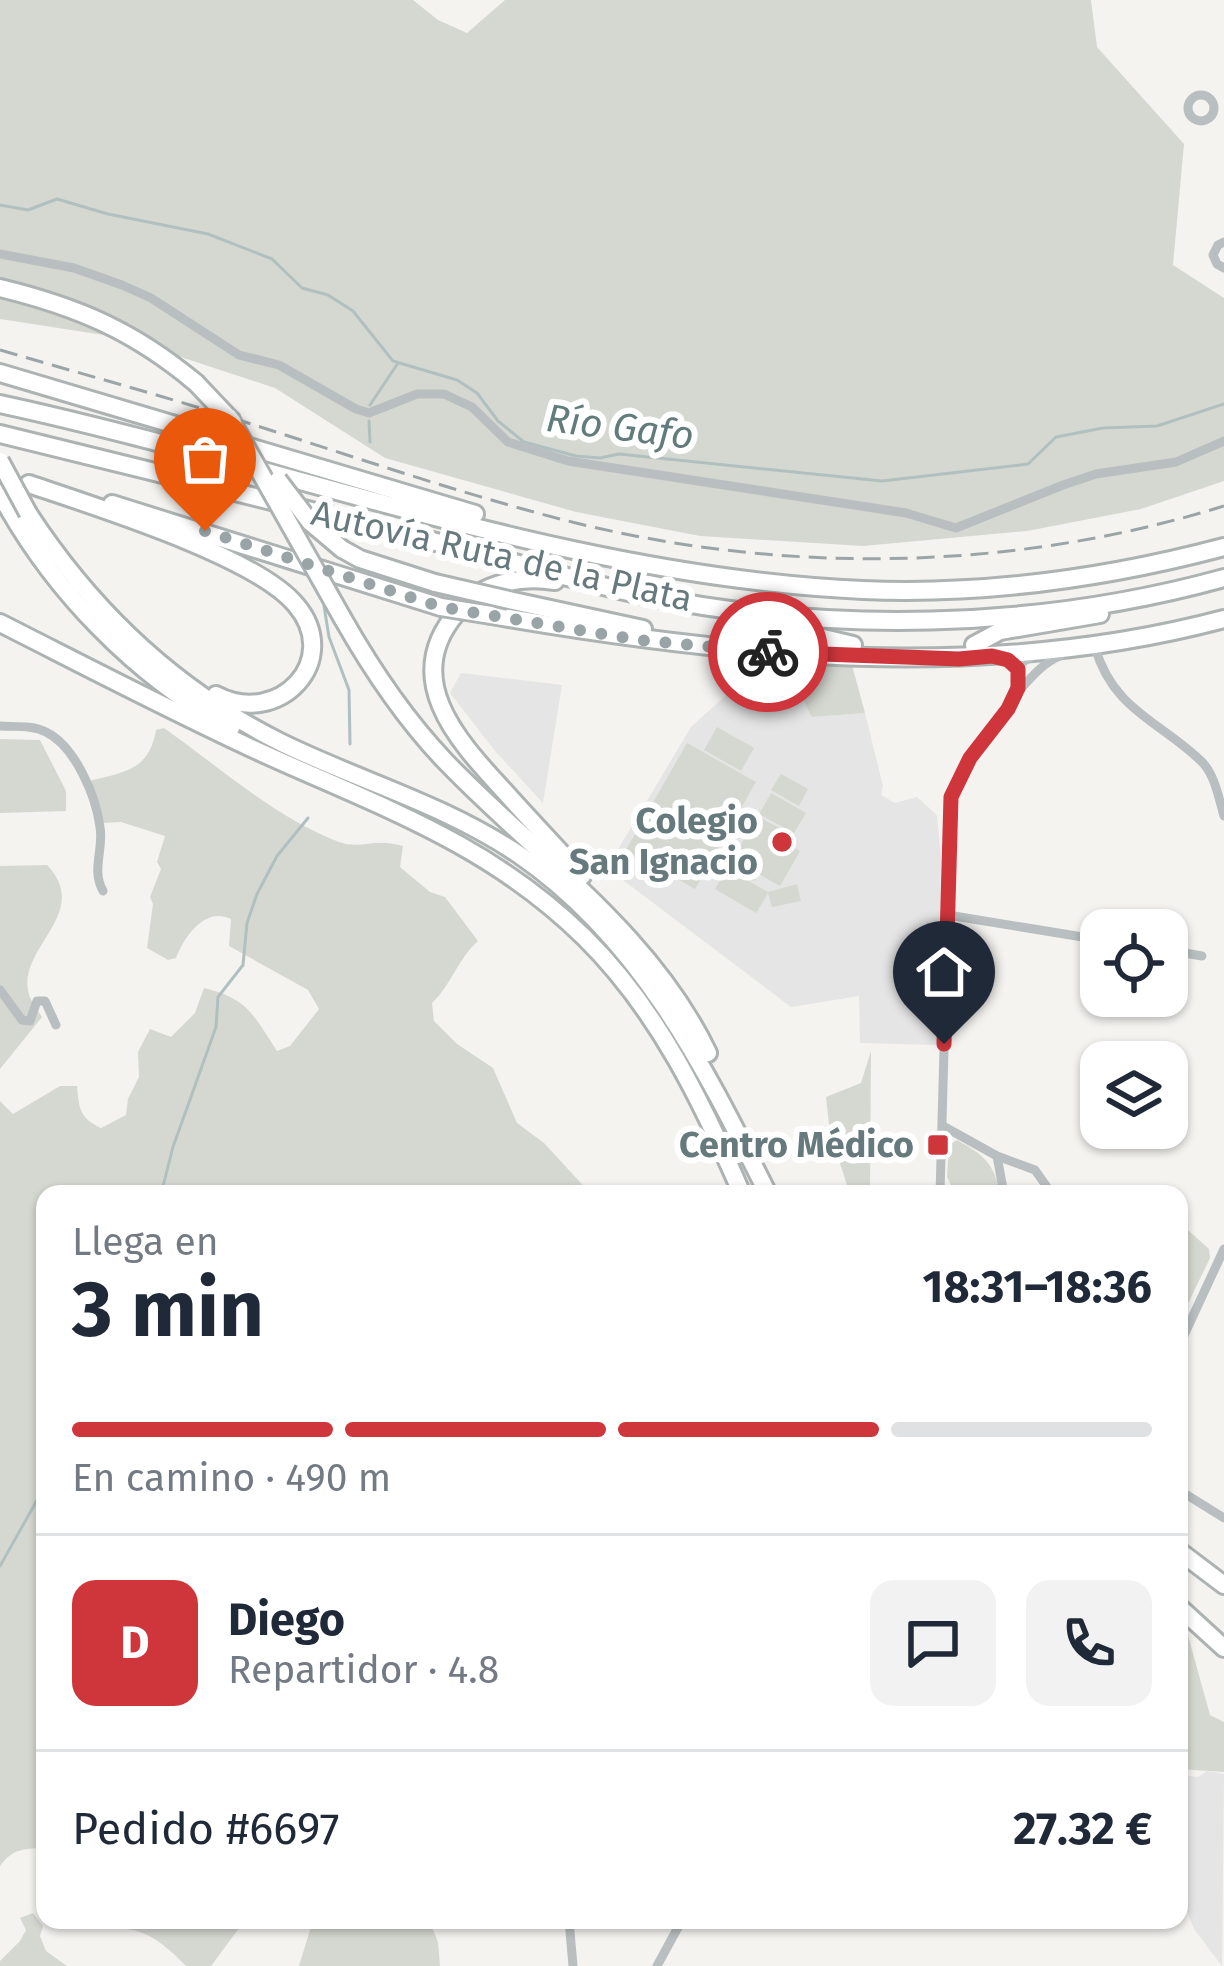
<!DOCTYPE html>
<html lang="es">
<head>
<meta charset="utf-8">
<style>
	body { margin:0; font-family:"Fira Sans",sans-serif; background:#f2f2f3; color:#1f2937; height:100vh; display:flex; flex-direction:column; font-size:45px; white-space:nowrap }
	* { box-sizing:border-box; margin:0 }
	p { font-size:39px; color:#747a83 }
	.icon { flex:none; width:66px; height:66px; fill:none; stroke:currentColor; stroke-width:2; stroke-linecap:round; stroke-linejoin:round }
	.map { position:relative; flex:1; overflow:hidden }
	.details { position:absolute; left:36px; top:1185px; width:1152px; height:744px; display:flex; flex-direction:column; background:#fff; border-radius:24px; box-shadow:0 3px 9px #0004 }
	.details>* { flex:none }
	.controls { position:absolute; left:1080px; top:909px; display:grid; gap:24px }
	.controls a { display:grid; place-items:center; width:108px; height:108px; border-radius:24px; background:#fff; box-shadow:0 3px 9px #0004; font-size:60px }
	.pin { position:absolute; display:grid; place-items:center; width:102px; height:102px; color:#fff; margin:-123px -51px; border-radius:50% 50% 50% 0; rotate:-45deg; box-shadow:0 0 12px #0007 }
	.pin .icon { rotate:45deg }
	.courier { position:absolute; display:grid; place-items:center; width:120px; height:120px; margin:-60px; border:9px solid #ce363c; border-radius:50%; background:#fff; color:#222; box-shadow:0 3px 15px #0007 }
	.summary em { font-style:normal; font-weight:700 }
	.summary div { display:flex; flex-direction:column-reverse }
	.summary { display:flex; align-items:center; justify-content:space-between; height:204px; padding:0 36px }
	h1 { font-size:78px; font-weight:700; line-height:90px }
	.bar { display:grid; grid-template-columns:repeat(4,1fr); gap:18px 12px; align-content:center; height:144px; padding:0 36px }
	.bar i { height:15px; border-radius:9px; background:#e0e1e3 }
	.bar .on { background:#ce363c }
	.bar p { grid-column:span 4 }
	.line { display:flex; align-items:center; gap:30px; padding:0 36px; border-top:3px solid #e0e1e3 }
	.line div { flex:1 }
	.round { display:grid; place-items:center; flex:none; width:126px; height:126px; border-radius:24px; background:#f2f2f3 }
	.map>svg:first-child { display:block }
</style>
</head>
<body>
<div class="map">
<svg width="1224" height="1966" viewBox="0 0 1224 1966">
	<rect width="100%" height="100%" fill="#f4f3f0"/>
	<g fill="#e4e5e4">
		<path d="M758,666L783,669L813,717L865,713L883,786L881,795L895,803L917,797L937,815L941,857L937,1045L860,1043L859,996L791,1007L607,868L691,727Z"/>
		<path d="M461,673L562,685L543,803L495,751L450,693Z"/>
		<path d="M1207,1771L1224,1774L1222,1966L1194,1929L1179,1890V1775L1198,1777Z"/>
	</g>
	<g fill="#d5d8d0">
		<path d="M0,0H413L438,20L467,33L505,0H1091L1097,47L1184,144L1173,265L1224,298V481L1141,509L1027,531L863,546L700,536L576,512L385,458L275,388L123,338L0,319Z"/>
		<path d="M782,661L852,665L865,713L812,717Z"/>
		<path d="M717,727L754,748L741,771L704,750Z"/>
		<path d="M164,728C219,767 276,818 339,842C363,850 373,837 403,846L400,867L430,892L445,897L478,941C457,960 452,984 432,1003L434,1021L457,1044L493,1068L517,1123L544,1143L591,1194H45V1864L39,1848C20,1849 11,1851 0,1866V1101L13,1114L60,1086H77C79,1109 80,1118 101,1128L126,1115L128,1099L139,1077L138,1052L150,1029L171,1037L195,1013L204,988C249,999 253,1015 277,1051L290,1046L319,1009L308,990L229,946L231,919C205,906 184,937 176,958L168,960L147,948L153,904L150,897L161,869L157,862L165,836L121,822L104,823L89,781C124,772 149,771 156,730Z"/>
		<path d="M0,739L40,740L66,791V811L0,813Z"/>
		<path d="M687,743L756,782L695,889L626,850Z"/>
		<path d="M781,774L808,789L799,806L771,790Z"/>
		<path d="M771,793L806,813L794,833L759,814Z"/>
		<path d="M757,816L783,830L779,839L800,851L780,886L759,874L754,881L729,866Z"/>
		<path d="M47,865C92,912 20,946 28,990C29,999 37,1009 42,1017L0,1069V866Z"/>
		<path d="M727,868L768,892L797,884L801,901L772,907L768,893L756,913L715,889Z"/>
		<path d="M871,1051L870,1194H850L830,1133L826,1097L861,1083Z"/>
		<path d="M957,1140C984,1155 994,1163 1000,1194H955L947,1177L949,1145Z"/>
		<path d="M1179,1222L1209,1249L1210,1258L1179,1322Z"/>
		<path d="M1179,1627L1187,1632L1210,1715L1224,1722V1772L1179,1769Z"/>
		<path d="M33,1913L43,1926L40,1936L46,1951L67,1966H0V1961L20,1941L26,1930L20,1918Z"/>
		<path d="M90,1920H245L211,1966H186C169,1949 153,1933 128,1929C113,1927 103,1929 90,1920Z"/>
		<path d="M313,1920H429L438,1942L440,1966H299Z"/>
	</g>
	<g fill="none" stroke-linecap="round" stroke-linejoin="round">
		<g stroke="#b0c0c0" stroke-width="3">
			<path d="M0,205L28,210L57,199L108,214L208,234L272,259L302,288L328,295L353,311L393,361L457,380L477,393L498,421L524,442L576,456L600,458L619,454L882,481L1028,464L1056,437L1103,428L1157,426L1224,404"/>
			<path d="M370,405L398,363"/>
			<path d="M369,421L370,442"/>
			<path d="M324,606L329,637L349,690L350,744"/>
			<path d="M161,1194L173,1147L216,1027L218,997L243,965L247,923L257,894L277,856L308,818"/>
			<path d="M0,1566L45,1486"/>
		</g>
		<g stroke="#adb2b3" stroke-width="22">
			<g id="highway">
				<path d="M0,288C78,307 134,331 196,383"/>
				<path d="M0,373L475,514"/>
				<path d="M0,404C286,466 569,577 863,590C984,595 1107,578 1224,547"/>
				<path d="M0,434C139,468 277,502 416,537C490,555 563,578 637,594C827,634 1036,630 1224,578"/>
				<path d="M29,484C93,506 256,556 296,605C343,660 279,728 216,695"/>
				<path d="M0,493C51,589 135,676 231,728"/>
				<path d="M112,504L441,607"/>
				<path d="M28,513C92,611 174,689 280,742C359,781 444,804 518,854C640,937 704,1066 768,1194"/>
				<path d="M342,549L360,559L435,583"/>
				<path d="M555,581C521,576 484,582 460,609C397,678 459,742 506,793C531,821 557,848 582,876"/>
				<path d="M509,600L643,629"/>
				<path d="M491,615C733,657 983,683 1224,619"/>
				<path d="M735,617L853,645"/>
				<path d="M343,619C372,670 404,718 445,761C536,856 650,932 708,1053"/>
				<path d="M0,623C87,667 173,712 262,753C381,807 490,844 585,938C658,1010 702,1102 742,1194"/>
				<path d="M974,645L1000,631L1100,614"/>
				<path d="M1179,1551L1224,1585"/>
				<path d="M1179,1607L1224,1648"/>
			</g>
		</g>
		<g stroke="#b9bfc0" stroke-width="9">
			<circle cx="1201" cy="108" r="13"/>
			<path d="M1224,242L1218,245L1213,255L1217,264L1224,268"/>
			<path d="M0,254L74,268L122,285L151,298L239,355L279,365L356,409L369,413L417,394H444L472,407L508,442L568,461L906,513L956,528L1063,485L1096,474L1176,462L1224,441"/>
			<path d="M1095,647C1113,711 1162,722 1203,763C1215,776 1219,799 1224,816"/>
			<path d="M1015,693L1020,664L1031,657"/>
			<path d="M0,726C16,727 32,725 46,732C75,746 96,796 100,827C104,850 91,869 103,891"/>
			<path d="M948,915L1101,940"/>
			<path d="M1167,950L1202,956"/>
			<path d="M0,990L22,1020L30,1021L37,1001H45L56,1025"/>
			<path d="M943,1126L997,1156L1035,1170L1052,1194"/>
			<path d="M997,1156L1004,1194"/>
			<path d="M940,1194L951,797C967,763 1025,668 1060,656"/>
			<path d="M1179,1346L1224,1249"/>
			<path d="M1179,1490L1224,1518"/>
			<path d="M569,1920L573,1966"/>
			<path d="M657,1966L682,1920"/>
		</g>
		<use href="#highway" stroke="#fff" stroke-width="16"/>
		<path stroke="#9ba4a6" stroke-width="3" stroke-dasharray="18 9" stroke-linecap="butt" d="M0,350C82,374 164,396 245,422C355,457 464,495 576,523C789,575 1014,571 1224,506"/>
		<g stroke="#adb2b3" stroke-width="22" stroke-linecap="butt">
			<g id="highway-bridge">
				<path d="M196,383L233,422"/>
				<path d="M229,417L343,619"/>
				<path d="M0,461L28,513"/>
				<path d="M278,480L310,522L342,549"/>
				<path d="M435,583L509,600"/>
				<path d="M441,607L491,615"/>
			</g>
		</g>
		<use href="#highway-bridge" stroke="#fff" stroke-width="16"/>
	</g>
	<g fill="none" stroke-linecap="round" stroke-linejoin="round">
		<path stroke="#98a4a6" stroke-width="12" stroke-dasharray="0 21.6" d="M205,531L441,607L639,640L768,652"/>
		<path stroke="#ce363c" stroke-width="15" d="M768,652L959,659L992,656L1008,660L1018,669V688L1008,709L970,758L951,797L944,1044"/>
	</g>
	<g fill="#ce363c" stroke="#fff" stroke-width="4.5">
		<circle cx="782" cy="842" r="12"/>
		<rect x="926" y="1133" width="24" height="24" rx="6"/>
	</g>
	<g text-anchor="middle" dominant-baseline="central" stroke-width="12" stroke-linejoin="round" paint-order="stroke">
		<g font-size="36" fill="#667a7e" stroke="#fff">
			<text transform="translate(502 556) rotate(13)">Autovía Ruta de la Plata</text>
		</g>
		<g font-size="36" font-weight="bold" fill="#667a7e" stroke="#fff" text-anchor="end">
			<text x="758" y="821">Colegio<tspan x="758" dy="41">San Ignacio</tspan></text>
			<text x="914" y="1145">Centro Médico</text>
		</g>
		<g font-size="39" font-style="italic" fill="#627b7b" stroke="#fff">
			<text transform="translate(620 427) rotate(7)">Río Gafo</text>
		</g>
	</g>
</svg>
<div class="controls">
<a><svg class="icon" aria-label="locate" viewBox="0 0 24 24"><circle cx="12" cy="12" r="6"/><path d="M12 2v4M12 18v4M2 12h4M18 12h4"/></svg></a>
<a><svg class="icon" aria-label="layers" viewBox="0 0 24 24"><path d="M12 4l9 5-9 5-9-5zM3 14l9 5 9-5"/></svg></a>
</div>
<div class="pin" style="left:205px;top:531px;background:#ea580c"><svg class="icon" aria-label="bag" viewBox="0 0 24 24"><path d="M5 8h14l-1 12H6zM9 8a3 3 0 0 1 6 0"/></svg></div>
<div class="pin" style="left:944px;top:1044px;background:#1f2937"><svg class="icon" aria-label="home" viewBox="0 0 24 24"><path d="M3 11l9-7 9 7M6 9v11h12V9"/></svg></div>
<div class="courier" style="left:768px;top:652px"><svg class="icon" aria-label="bike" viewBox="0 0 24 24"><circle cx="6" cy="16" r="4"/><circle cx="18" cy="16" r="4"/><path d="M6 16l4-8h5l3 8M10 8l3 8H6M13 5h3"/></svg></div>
<section class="details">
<div class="summary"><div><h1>3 min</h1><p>Llega en</p></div><em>18:31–18:36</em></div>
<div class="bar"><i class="on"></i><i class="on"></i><i class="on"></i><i></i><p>En camino · 490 m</p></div>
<div class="line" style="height:216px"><b class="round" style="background:#ce363c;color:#fff">D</b><div><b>Diego</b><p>Repartidor · 4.8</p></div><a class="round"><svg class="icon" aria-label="chat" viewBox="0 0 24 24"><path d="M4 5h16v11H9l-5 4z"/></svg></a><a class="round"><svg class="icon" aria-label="phone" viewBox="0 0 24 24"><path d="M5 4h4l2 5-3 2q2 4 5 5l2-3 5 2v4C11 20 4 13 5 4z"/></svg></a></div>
<div class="line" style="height:156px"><div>Pedido #6697</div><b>27.32 €</b></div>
</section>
</div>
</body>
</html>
